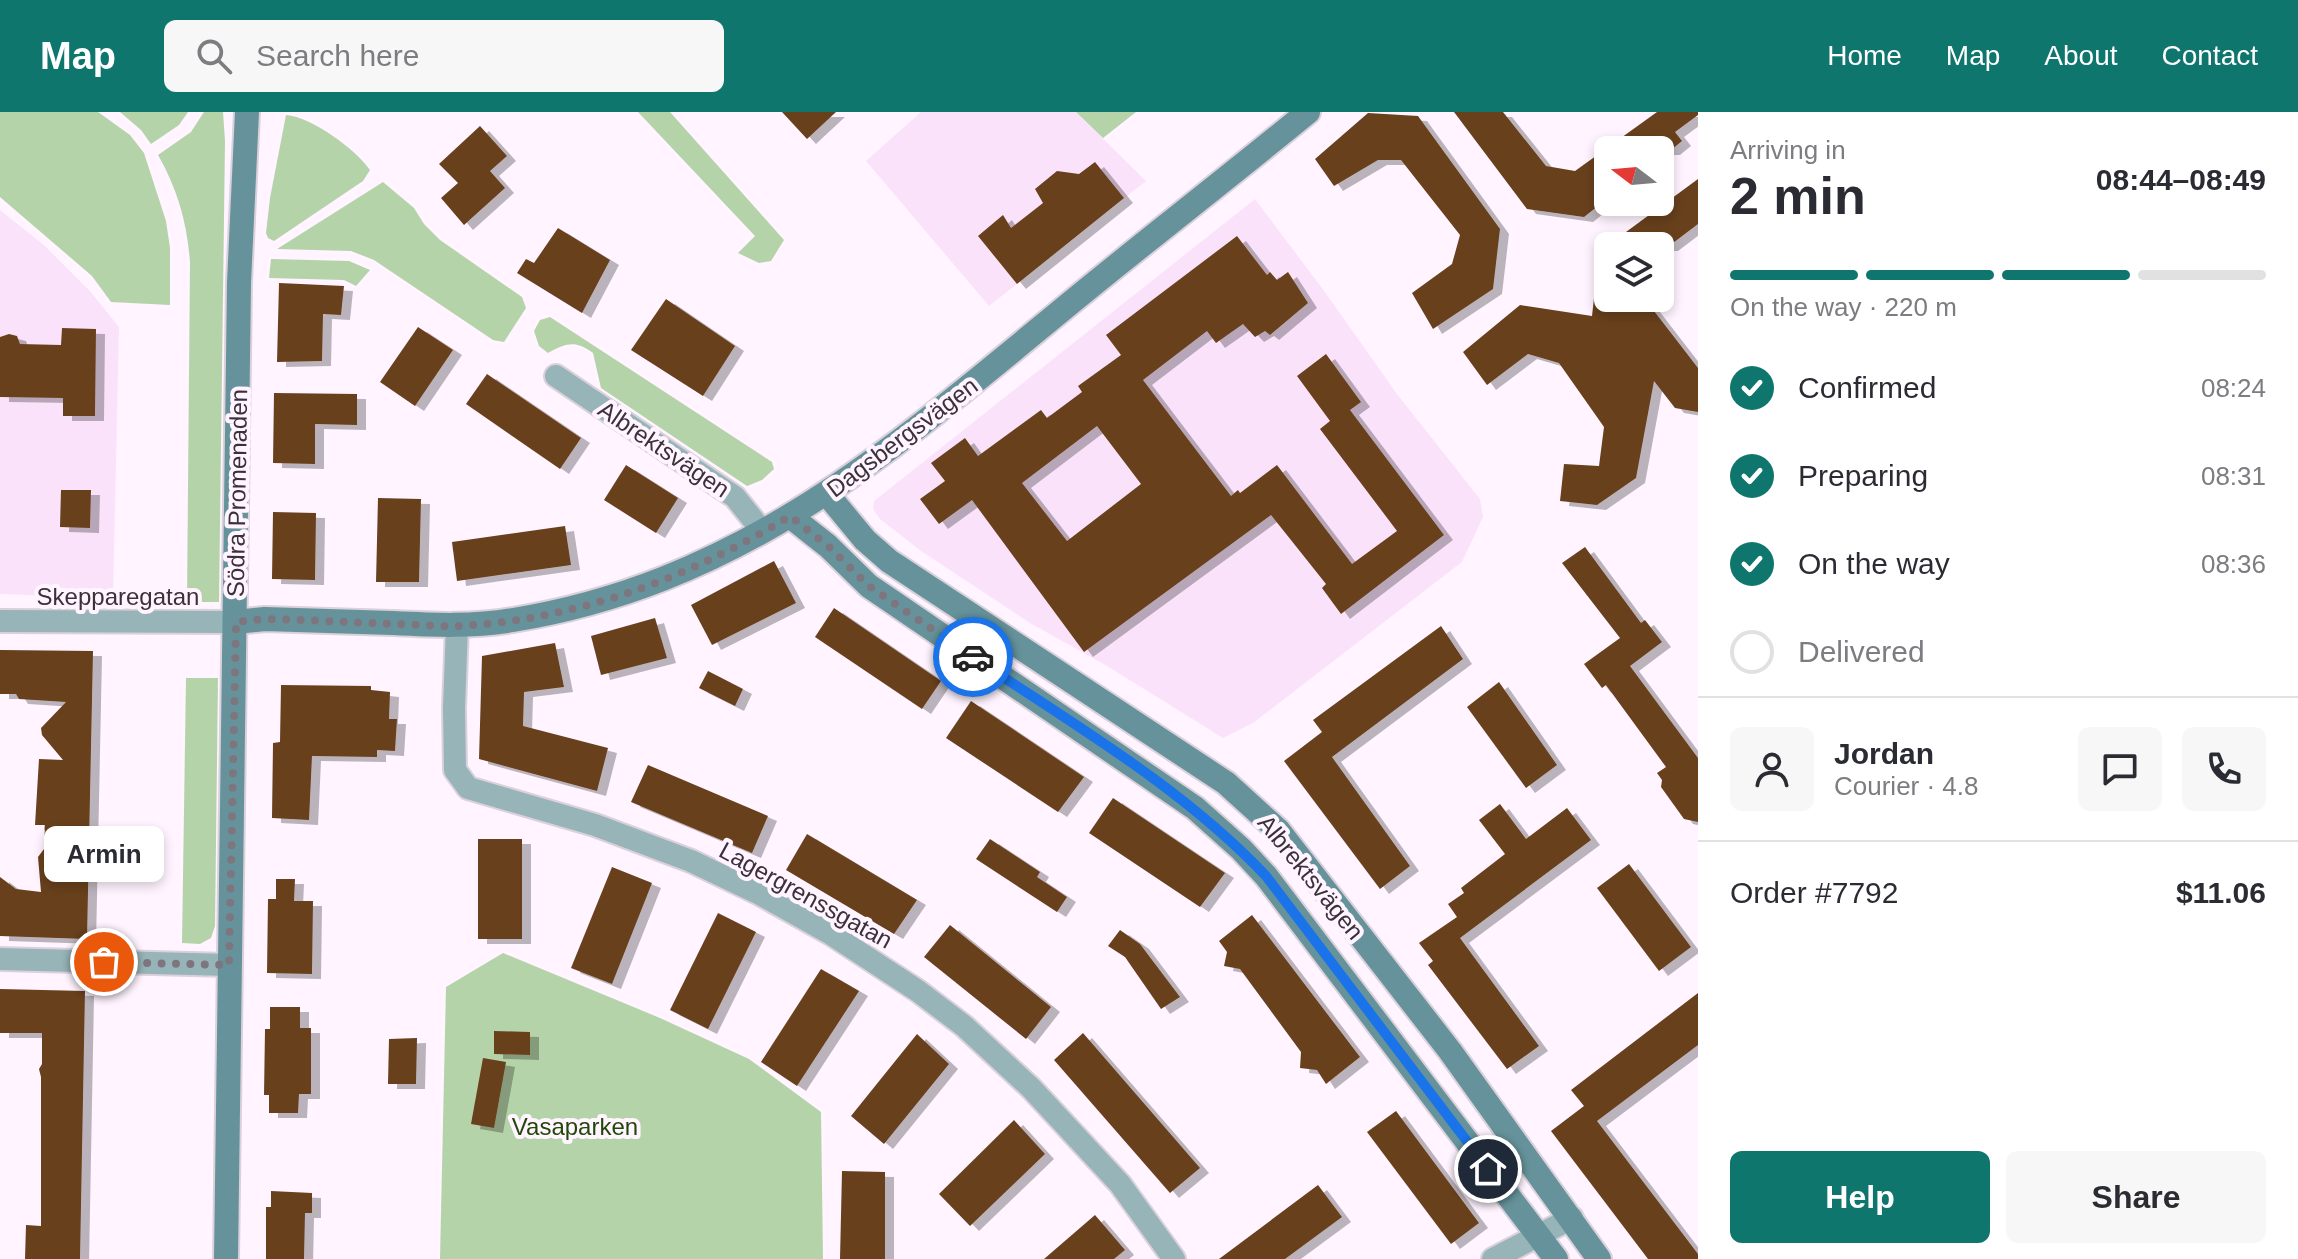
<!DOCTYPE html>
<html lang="en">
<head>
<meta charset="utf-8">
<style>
	body { margin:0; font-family:Arial,sans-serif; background:#f7f7f7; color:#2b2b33; height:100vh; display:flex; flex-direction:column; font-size:30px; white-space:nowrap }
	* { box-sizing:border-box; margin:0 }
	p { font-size:26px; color:#7c7c81 }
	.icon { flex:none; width:44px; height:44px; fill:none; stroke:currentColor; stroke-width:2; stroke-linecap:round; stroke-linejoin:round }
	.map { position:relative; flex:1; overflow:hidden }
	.sheet { display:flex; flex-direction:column; background:#fff; width:600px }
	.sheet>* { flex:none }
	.needle { width:52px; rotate:286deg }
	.buttons { position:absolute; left:1594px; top:24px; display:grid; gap:16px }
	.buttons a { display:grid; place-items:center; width:80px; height:80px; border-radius:12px; background:#fff; box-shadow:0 4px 12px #0003; font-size:40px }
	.pin { position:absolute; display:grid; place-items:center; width:68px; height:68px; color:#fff; margin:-34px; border:4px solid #fff; border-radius:50%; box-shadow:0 2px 8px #0007 }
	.courier { position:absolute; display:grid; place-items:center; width:80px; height:80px; margin:-40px; border:6px solid #1a73e8; border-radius:50%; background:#fff; color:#222; box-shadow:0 2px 10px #0007 }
	.bubble { position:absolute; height:56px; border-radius:12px; background:#fff; box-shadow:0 4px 12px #0003; font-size:26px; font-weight:700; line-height:56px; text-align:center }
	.overview em { font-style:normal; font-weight:700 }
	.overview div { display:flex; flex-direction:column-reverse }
	.overview { display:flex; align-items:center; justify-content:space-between; height:136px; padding:0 32px }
	h1 { font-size:52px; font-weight:700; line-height:60px }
	.bar { display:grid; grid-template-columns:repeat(4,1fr); gap:12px 8px; align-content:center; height:96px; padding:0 32px }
	.bar i { height:10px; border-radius:6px; background:#e1e1e2 }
	.bar .active { background:#0f766e }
	.bar p { grid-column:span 4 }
	.line { display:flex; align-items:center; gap:20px; padding:0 32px; border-top:2px solid #e1e1e2 }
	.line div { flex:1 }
	.round { display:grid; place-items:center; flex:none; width:84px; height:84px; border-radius:12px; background:#f7f7f7 }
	ol { padding:0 32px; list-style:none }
	li { display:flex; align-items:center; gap:24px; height:88px }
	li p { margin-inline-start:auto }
	li .icon { padding:8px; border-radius:50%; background:#0f766e; color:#fff; stroke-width:4 }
	li:last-child { color:#7c7c81 }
	li i { width:44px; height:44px; border:4px solid #e1e1e2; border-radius:50% }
	.primary-button { display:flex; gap:16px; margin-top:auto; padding:16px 32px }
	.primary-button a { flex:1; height:92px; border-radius:12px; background:#0f766e; color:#fff; font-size:32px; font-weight:700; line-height:92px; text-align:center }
	.primary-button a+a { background:#f7f7f7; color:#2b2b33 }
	header { display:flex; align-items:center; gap:48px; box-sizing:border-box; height:112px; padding:0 40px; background:#0f766e; color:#fff }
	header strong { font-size:38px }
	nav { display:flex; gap:44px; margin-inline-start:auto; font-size:28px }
	.search { width:560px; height:72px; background:#f7f7f7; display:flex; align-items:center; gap:20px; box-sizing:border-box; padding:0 28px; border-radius:12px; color:#7c7c81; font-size:30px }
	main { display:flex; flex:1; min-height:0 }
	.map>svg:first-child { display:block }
</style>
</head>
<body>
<header>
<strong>Map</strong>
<div class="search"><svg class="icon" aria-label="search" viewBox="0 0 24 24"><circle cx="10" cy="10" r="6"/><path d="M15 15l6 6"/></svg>Search here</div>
<nav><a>Home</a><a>Map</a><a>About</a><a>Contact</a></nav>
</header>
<main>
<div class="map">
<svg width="1698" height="1147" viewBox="0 0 1698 1147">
	<defs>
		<filter id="shadow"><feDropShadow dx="9" dy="5" stdDeviation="0" flood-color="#0004"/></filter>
	</defs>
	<rect width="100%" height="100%" fill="#fff4ff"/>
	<g fill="#fae3fa">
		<path d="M921,0H1076L1146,69L989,194L866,49Z"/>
		<path d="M1255,87L1325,180L1397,282L1480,387L1483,405L1462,450L1253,611L1223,626L1107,554L1030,511L921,439L880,407L873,397L874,389Z"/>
		<path d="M0,98L45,134L89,178L119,215L113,486L0,482Z"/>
	</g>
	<g fill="#b5d3a9">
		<path d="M0,0H98L130,23L144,41L166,109L170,136V193L111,190L92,164L0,85Z"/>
		<path d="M120,0H188L179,13L151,32L141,18Z"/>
		<path d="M204,0H223L225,29L219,490H187L190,150C187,111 178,78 158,43L191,20Z"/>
		<path d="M638,0H670L784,128L771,149L759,151L738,141L755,124Z"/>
		<path d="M1076,0H1136L1103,26Z"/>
		<path d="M286,3C312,5 355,37 370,58L363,69L274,129L268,126L266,121L270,86Z"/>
		<path d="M383,70L414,96L424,112L440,128L522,185L526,196L504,230L493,228L374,148L351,139L277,137Z"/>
		<path d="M271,147L349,149L370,158L356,174L344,168L269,166Z"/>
		<path d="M550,205L772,350L774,357L762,368L747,374L601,276L593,241C575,228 567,231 548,241L539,234L534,219L540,208Z"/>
		<path d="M186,566H218L215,814L211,826L200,832L182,831Z"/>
		<path d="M503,841L660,906L749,947L821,1000L823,1147H440L446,875Z"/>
	</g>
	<g fill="#68401f" fill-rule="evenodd" filter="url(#shadow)">
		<path d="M782,0H836L807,27Z"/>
		<path d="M1454,0H1503L1546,54L1575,59L1657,0H1698V3L1675,20L1682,29L1671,38H1608V86L1584,105L1527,97Z"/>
		<path d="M1368,1L1418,4L1500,117L1493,177L1433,217L1412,181L1452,152L1460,123L1401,48H1378L1334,74L1315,47Z"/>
		<path d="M480,14L507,44L490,59L505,76L464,113L441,86L458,71L439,52Z"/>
		<path d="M1095,50L1124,86L1017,172L978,124L1003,103L1011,116L1043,91L1035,77L1057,59L1079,62Z"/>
		<path d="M1698,67V112L1669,134H1607Z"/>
		<path d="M558,116L610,148L582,201L517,161L526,147L534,151Z"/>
		<path d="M1237,124L1267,163L1270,160L1277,168L1288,160L1308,191L1270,223L1265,219L1255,225L1243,212L1216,231L1207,219L1143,268L1231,384L1238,378L1240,381L1277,353L1352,452L1397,419L1320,317L1330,309L1297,264L1326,242L1361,290L1350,298L1444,423L1341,502L1322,476L1326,472L1271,403L1084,540L972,388L939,412L920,387L945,369L931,351L965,326L978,344L1041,298L1047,306L1082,280L1078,274L1121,243L1106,223ZM1097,314L1141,372L1067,429L1022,371Z"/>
		<path d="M279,171L344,174L341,203L323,202L322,249L277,250Z"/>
		<path d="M1594,186H1644L1698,256V300L1675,296L1654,269L1636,366L1597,393L1560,389L1564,352L1599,354L1604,315L1559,251L1528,242L1487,273L1463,240L1520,193L1592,204Z"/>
		<path d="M666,187L735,234L703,284L631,238Z"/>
		<path d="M418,215L453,238L415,294L380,270Z"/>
		<path d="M62,216L96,217L95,304H63V286L0,285V225L9,222L17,224L20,232L61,233Z"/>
		<path d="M487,262L581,326L560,357L466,292Z"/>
		<path d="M274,281L357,282V313L315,312V352L273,351Z"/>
		<path d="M626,353L678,386L656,421L604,388Z"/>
		<path d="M61,378H91L90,416L60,415Z"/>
		<path d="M378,386L421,387L419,470H376Z"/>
		<path d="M273,400L316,401L315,468L272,467Z"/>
		<path d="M565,414L571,453L457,469L452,430Z"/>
		<path d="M1585,435L1641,511L1645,508L1662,530L1630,554L1698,646V710L1684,707L1661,675L1662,668L1657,661L1666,655L1606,573L1602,576L1584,552L1620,526L1562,451Z"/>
		<path d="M774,449L796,491L712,533L691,493Z"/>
		<path d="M834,496L941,569L922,597L815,525Z"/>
		<path d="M655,506L667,546L601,563L591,524Z"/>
		<path d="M1441,514L1463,547L1332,645L1410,754L1380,777L1284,649L1322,620L1313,608Z"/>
		<path d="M555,531L564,575L524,580L523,614L608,636L597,679L479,647L482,544Z"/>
		<path d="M0,538L93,539L87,827L0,824V765L16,777L41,780L38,745L44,737L45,713H35L39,647L63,648L42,623L41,616L66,590L19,587L16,582H0Z"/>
		<path d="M708,559L743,577L735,594L699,576Z"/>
		<path d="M1499,570L1557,653L1526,676L1467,595Z"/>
		<path d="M281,573L371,574V578L390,580L389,607H397L395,639L377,638V645L312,644L309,708L272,706L273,631L280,630Z"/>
		<path d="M971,589L1084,665L1058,700L946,626Z"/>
		<path d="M648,653L768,704L752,741L631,690Z"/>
		<path d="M1113,686L1225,761L1200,795L1089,721Z"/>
		<path d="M1500,692L1526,727L1567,696L1591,728L1460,826L1539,934L1507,957L1428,853L1433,849L1419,831L1457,805L1448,792L1464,781L1461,776L1505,742L1479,708Z"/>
		<path d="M807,722L917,788L894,822L786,758Z"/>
		<rect x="478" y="727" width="44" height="100"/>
		<path d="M990,727L1040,760L1037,765L1067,785L1057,800L976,747Z"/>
		<path d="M1629,752L1691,835L1659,859L1597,776Z"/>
		<path d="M612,755L652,771L612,872L571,856Z"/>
		<path d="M276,767H295L294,789H313L312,862L267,861L268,787H276Z"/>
		<path d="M718,801L756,820L708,917L670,898Z"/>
		<path d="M1252,803L1360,945L1326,972L1317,958L1300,956L1301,940L1240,857L1224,854L1227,840L1219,829Z"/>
		<path d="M950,813L1051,895L1026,927L924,845Z"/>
		<path d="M1120,818L1140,832L1180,885L1161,897L1125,845L1108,834Z"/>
		<path d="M821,857L859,879L797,974L761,950Z"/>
		<path d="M0,877L85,879L80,1147H25L26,1113L41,1114V965L39,957L42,952V921H0Z"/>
		<path d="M1698,881V933L1597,1009L1698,1142V1147H1648L1551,1019L1584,994L1571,978Z"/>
		<path d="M270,895H300V916H311V982H299L298,1001H269V983H264L265,917H270Z"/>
		<path d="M494,919L530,920V943L494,942Z"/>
		<path d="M1083,921L1200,1056L1170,1081L1054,948Z"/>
		<path d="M917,922L949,952L884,1032L851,1004Z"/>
		<path d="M417,926L416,972H388L389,927Z"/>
		<path d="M483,946L506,950L494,1016L471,1012Z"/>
		<path d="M1396,999L1479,1111L1451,1132L1367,1020Z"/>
		<path d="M1014,1008L1045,1042L970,1114L939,1082Z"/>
		<path d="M842,1059L885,1060V1147H840Z"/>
		<path d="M1318,1073L1342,1105L1285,1147H1219Z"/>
		<path d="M271,1079L312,1081V1101H305L304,1147H266V1095H271Z"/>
		<path d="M1095,1103L1125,1138L1114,1147H1044Z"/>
	</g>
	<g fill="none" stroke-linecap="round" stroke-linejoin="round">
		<g stroke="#dbd1db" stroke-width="26">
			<g id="street">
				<path d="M556,264L735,385L763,420"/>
				<path d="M0,509L236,510"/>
				<path d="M457,514L454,596L455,658L468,676L595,713L691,749L758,781L831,822L918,879L964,914L1031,976L1120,1072L1174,1147"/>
				<path d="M0,847L229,853"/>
				<path d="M1493,1147L1572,1106"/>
			</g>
		</g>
		<g stroke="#dbd1db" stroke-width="28">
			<g id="secondary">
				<path d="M827,382L865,428L889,449L1226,671L1279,719L1450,939L1599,1147"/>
				<path d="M790,404L828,434L869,474L1195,696L1241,737L1266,764L1556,1147"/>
				<path d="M236,510L265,507C307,508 350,510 392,511C433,513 473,515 513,508C744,470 894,336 1068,193C1147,128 1229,65 1308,0"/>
				<path d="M226,1147L239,171L247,0"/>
			</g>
		</g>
		<use href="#street" stroke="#97b4b9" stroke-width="22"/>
		<use href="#secondary" stroke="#66939b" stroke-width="24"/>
	</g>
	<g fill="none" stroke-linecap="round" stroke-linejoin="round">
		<path stroke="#7e767e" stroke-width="8" stroke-dasharray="0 14.4" d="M104,850L229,853L236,510L265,507C308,508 350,510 393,512C415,512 437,515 459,514C577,508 691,465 790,404L828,434L869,474L973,545"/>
		<path stroke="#1a73e8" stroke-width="10" d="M973,545C1074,613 1182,675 1266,764L1488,1057"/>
	</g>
	<g text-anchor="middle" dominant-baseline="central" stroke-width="8" stroke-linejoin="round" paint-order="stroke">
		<g font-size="24" fill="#393239" stroke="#fff4ff">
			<text transform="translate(902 325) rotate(-37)">Dagsbergsvägen</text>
			<text transform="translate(664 337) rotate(34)">Albrektsvägen</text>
			<text transform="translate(237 381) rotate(-89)">Södra Promenaden</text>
			<text x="118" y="484">Skepparegatan</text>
			<text transform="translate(1311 765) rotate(51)">Albrektsvägen</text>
			<text transform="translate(806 783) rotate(29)">Lagergrenssgatan</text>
		</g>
		<g font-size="24" fill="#204907" stroke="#fff4ff">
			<text x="575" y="1014">Vasaparken</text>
		</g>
	</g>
</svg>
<div class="buttons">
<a><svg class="needle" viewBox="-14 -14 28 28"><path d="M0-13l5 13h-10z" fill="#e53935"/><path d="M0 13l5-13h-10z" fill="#7c7c81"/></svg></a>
<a><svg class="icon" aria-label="layers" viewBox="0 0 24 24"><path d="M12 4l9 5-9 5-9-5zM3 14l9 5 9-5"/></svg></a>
</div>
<div class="pin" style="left:104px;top:850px;background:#ea580c"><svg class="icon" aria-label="bag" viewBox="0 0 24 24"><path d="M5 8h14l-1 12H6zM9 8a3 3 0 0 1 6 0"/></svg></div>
<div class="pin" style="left:1488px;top:1057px;background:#1f2937"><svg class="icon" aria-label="home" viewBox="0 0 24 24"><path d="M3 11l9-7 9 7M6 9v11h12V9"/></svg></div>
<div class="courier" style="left:973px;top:545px"><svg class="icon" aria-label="car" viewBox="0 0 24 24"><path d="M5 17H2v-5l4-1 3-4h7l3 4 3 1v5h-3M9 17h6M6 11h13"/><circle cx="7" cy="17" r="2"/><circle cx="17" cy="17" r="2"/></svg></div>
<div class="bubble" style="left:44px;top:714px;width:120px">Armin</div>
</div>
<section class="sheet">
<div class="overview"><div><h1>2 min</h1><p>Arriving in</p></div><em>08:44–08:49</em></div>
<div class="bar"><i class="active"></i><i class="active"></i><i class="active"></i><i></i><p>On the way · 220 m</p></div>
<ol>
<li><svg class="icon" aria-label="check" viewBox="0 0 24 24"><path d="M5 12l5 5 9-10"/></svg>Confirmed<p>08:24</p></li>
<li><svg class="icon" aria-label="check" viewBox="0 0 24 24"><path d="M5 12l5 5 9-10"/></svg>Preparing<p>08:31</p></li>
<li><svg class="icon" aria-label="check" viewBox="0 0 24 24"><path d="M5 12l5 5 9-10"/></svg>On the way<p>08:36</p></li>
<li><i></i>Delivered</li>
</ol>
<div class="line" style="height:144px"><a class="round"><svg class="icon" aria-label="person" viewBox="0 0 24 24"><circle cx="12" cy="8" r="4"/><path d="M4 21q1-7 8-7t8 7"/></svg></a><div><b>Jordan</b><p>Courier · 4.8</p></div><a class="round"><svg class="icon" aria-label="chat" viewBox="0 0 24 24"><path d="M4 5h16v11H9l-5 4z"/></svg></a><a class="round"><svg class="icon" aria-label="phone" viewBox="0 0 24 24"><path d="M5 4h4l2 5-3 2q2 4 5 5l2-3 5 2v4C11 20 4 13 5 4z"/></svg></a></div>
<div class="line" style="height:104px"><div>Order #7792</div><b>$11.06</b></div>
<div class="primary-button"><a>Help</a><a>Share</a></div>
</section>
</main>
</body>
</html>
